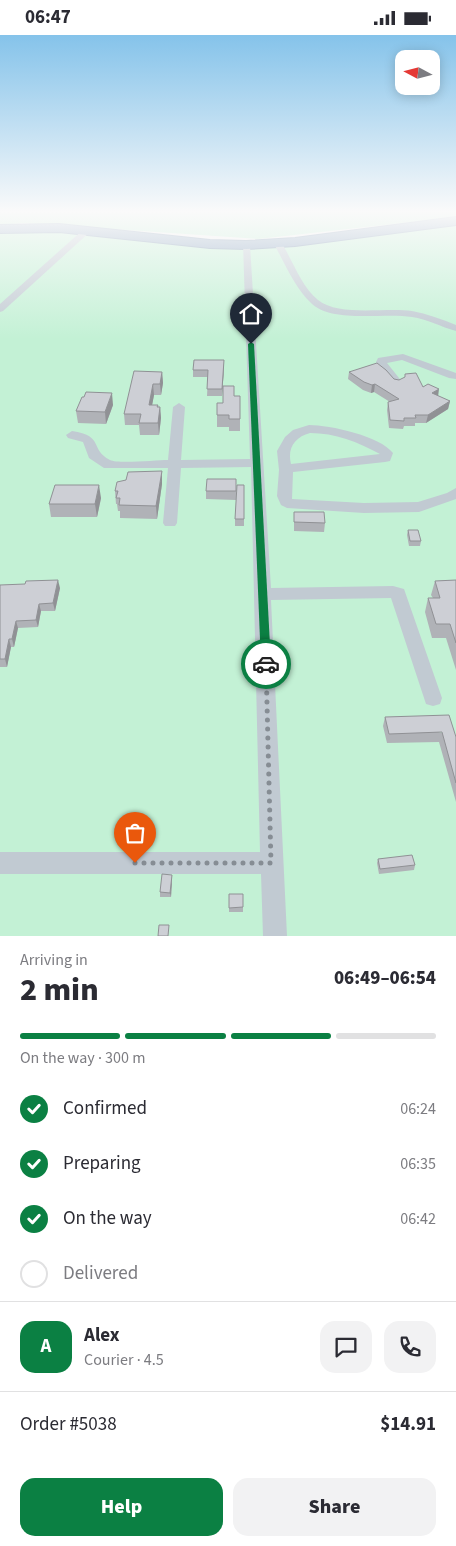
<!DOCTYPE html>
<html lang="en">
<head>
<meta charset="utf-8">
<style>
	body { margin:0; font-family:"Source Sans 3",sans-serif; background:#f2f2f3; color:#2b2b33; height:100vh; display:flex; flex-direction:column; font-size:19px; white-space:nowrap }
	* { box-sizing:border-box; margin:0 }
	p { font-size:16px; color:#7c7c81 }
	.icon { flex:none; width:28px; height:28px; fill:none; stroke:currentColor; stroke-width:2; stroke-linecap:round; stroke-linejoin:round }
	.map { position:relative; height:901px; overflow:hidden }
	.drawer { display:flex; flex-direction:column; background:#fff; flex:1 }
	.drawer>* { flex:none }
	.needle { width:32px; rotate:277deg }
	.fabs { position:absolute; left:395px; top:15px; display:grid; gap:10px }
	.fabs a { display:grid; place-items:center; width:45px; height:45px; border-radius:10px; background:#fff; box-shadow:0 2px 12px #0003; font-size:25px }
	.pin { position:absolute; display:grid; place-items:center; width:42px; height:42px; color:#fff; margin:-51px -21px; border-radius:50% 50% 50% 0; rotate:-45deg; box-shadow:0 0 5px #0007 }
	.pin .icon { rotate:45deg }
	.courier { position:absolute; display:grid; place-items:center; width:50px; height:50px; margin:-25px; border:4px solid #0b8043; border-radius:50%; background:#fff; color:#222; box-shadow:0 1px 6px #0007 }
	.headline em { font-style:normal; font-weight:800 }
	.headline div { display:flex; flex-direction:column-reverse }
	.headline { display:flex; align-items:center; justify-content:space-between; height:85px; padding:0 20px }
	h1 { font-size:32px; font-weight:800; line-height:38px }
	.bar { display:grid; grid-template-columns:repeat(4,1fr); gap:8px 5px; align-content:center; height:60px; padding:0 20px }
	.bar i { height:6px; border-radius:4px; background:#e1e1e2 }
	.bar .selected { background:#0b8043 }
	.bar p { grid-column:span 4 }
	.line { display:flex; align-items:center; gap:12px; padding:0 20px; border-top:1px solid #e1e1e2 }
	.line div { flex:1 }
	.round { display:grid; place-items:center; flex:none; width:52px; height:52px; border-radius:15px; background:#f2f2f3 }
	ol { padding:0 20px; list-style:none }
	li { display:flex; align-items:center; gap:15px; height:55px }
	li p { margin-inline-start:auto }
	li .icon { padding:5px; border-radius:50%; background:#0b8043; color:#fff; stroke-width:4 }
	li:last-child { color:#7c7c81 }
	li i { width:28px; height:28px; border:2px solid #e1e1e2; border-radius:50% }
	.primary-button { display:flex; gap:10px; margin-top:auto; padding:10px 20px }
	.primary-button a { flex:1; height:58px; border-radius:15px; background:#0b8043; color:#fff; font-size:20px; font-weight:800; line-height:58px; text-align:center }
	.primary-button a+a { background:#f2f2f3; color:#2b2b33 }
	.status { display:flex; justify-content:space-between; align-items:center; height:35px; padding:0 25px; background:#fff; direction:ltr }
	.status svg { height:14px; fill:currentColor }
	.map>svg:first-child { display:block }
</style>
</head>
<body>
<div class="status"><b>06:47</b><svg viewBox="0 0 49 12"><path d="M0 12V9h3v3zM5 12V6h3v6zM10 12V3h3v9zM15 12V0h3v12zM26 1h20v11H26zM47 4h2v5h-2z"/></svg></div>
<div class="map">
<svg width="456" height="901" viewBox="0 0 456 901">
	<rect width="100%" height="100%" fill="#f5f3f3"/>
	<g fill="#c3f1d5">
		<path d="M456,177V182L258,204L23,188L0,190V178Z"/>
		<path d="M456,189V901H0V198L40,196L230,214L273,212Z"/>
	</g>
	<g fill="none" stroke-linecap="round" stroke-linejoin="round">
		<g stroke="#7690ad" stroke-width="2">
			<path id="highway" d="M456,182V190L295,211L246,214L210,213L59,197L0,198V190L59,189L210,205L246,206L295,203Z"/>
		</g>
		<g fill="#c1cad2" fill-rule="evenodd">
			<path d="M85,193L92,195L3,276L0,277V269Z"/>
			<path d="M275,207H281C293,226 301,251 318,265C339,282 386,272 412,276C427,279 442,284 456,290V296C441,292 427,284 412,282C384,277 332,289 311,268C294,252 285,228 274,209Z"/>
			<path d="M243,208L250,210L271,553L393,551L404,554L442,663L440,669L433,671L426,669L391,563L271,565L287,901H263L261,839H0V817H260L251,432L181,433L177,488L175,491H165L163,488L168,433H104L89,423L83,407L68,403L66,400L72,396C105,401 89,414 110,425C118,429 157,425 168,425L173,372L179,368L185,372L181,425L250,424Z"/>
			<path d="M403,319L456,338V344L449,343L402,325L387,328L403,348L397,351L393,350L376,327L378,323Z"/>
			<path d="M309,390C330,390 380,401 393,418L390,426L385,427L293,437L292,464L364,468L418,467L447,458L456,453V464L419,477L364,478L287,473L281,470L277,461L279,435L277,416L285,402L293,395ZM310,398C335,398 358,407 380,419L291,429C287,413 295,402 310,398Z"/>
		</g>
		<use href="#highway" fill="#8ba5c1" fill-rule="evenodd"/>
	</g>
	<g fill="#b0b2b7">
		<path d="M224,332L222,361H207L208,342H193V335Z"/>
		<path d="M162,337L163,348L161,360H154L152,370L160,372L161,383L159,400H140L139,390H125L124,379Z"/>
		<path d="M349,337L394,344L423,352L438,361L450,366L448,374L426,388H415V391H404L403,394L389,393L387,375L388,367H390L374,357L371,358L363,355L348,344Z"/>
		<path d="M234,361L240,384V396H229V392H217V368H223Z"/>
		<path d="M113,370L106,389L78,388L76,376Z"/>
		<path d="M162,436V449L157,484L120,483V476H118L117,469H116L115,456Z"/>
		<path d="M236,444V465L206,464V456Z"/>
		<path d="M244,450V491H235V484Z"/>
		<path d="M101,463L97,482H51L49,469Z"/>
		<path d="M294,477L325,488L324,497L294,496Z"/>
		<path d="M408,495L421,506L420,511H409L407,500Z"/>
		<path d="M456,545V635L446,603H432L425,577L428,563H433L431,560L435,546Z"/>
		<path d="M0,550L60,553L55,576H41L38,592L18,593L14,612H11L7,632H0Z"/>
		<path d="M385,682L456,702V767L439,707L387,708L383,691Z"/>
		<path d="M378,824L415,830L414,835L379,839L377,828Z"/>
		<path d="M172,840V844L171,862H160V857Z"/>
		<path d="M229,859L243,872V877H229Z"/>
	</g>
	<g fill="#909195">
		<path d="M224,325V332L222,361V354Z"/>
		<path d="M162,337L163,348L161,360L160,349Z"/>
		<path d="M153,349L154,360L150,381L149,370Z"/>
		<path d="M375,349L374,357L371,358L372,350Z"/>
		<path d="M439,354L438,362L432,358Z"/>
		<path d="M112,358L113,370L106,389L105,377Z"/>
		<path d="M450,366L448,374L426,388L428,380Z"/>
		<path d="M160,372L161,383L159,400L158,388Z"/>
		<path d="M162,436V449L157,484L156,471Z"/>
		<path d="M99,450L101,463L97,482L95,469Z"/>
		<path d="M58,545L60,553L55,576L53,568Z"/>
		<path d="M39,569L41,576L38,592L36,585Z"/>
		<path d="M16,586L18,593L14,612L12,604Z"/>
		<path d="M9,604L11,612L7,632L5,624Z"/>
		<path d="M172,840V844L171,862L170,858Z"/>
	</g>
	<g fill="#cdcfd5" stroke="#909195">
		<path d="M194,325H224L222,354H207L208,335H193Z"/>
		<path d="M377,328L386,335L394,344L399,345L405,342V339L416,338L423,352L428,349L439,354L432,358L450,366L428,380H415L416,383H404V386L390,385L388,367L399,364L375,349L372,350L364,347L349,337Z"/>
		<path d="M134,336L162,337L160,349H153L149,370H158L157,372H160L158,388H139L141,379H124Z"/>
		<path d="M223,351H234V361H240V384H229V380H217V368H223Z"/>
		<path d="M86,357L112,358L105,377L76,376L82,362H84Z"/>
		<path d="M162,436L156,471L119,470L120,463H116L118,456H115L117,447L126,445L128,437Z"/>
		<path d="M207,444H236V456H206Z"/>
		<path d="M55,450H99L95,469H49Z"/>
		<path d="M237,450H244V484H235Z"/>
		<path d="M294,477H324L325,488L294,487Z"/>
		<path d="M408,495H418L421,506H410Z"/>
		<path d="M58,545L53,568L39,569L36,585L16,586L12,604H9L5,624H0V550L25,549L26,546Z"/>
		<path d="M456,545V608L450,589H436L428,563H440L435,546Z"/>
		<path d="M449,680L456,702V748L442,697L389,699L385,682Z"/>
		<path d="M412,820L415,830L380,834L378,824Z"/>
		<path d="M162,839L172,840L170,858L160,857Z"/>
		<path d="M229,859H243V872L229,873Z"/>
		<path d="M159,890H169L168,901H158Z"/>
	</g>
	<linearGradient id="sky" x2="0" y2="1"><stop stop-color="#85c3ea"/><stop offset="0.58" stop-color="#fafafa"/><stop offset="1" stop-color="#fafafa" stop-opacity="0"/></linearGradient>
	<rect width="456" height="304" fill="url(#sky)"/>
	<path fill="#0b8043" d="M251,307L254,309L271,629L266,633L261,629L248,309Z"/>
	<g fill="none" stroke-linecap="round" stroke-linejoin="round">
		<path stroke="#868d94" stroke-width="5" stroke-dasharray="0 9" d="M135,828H271L266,629"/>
	</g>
</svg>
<div class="fabs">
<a><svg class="needle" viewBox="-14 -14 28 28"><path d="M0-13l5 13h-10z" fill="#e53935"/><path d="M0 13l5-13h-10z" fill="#7c7c81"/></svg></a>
</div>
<div class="pin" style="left:135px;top:828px;background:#ea580c"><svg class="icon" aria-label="bag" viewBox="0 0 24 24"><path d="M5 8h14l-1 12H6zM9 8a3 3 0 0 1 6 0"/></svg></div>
<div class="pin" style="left:251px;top:309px;background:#1f2937"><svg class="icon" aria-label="home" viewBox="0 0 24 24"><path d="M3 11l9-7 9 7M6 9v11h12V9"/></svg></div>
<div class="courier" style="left:266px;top:629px"><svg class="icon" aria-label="car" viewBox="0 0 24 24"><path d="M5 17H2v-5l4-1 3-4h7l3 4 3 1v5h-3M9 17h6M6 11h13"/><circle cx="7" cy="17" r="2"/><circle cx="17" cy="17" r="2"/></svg></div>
</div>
<section class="drawer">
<div class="headline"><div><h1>2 min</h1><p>Arriving in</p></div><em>06:49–06:54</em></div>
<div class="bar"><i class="selected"></i><i class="selected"></i><i class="selected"></i><i></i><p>On the way · 300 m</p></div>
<ol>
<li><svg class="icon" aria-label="check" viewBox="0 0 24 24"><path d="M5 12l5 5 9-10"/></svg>Confirmed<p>06:24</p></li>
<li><svg class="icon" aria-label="check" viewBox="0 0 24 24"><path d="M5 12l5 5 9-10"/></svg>Preparing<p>06:35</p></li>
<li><svg class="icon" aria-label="check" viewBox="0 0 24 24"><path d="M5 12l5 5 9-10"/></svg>On the way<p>06:42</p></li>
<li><i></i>Delivered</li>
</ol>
<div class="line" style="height:90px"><b class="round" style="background:#0b8043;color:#fff">A</b><div><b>Alex</b><p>Courier · 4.5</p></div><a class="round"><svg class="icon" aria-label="chat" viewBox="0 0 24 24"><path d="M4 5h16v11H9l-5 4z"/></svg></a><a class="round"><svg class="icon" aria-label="phone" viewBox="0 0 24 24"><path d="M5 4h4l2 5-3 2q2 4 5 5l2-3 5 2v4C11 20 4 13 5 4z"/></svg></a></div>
<div class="line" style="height:65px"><div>Order #5038</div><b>$14.91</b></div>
<div class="primary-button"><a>Help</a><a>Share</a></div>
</section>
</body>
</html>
